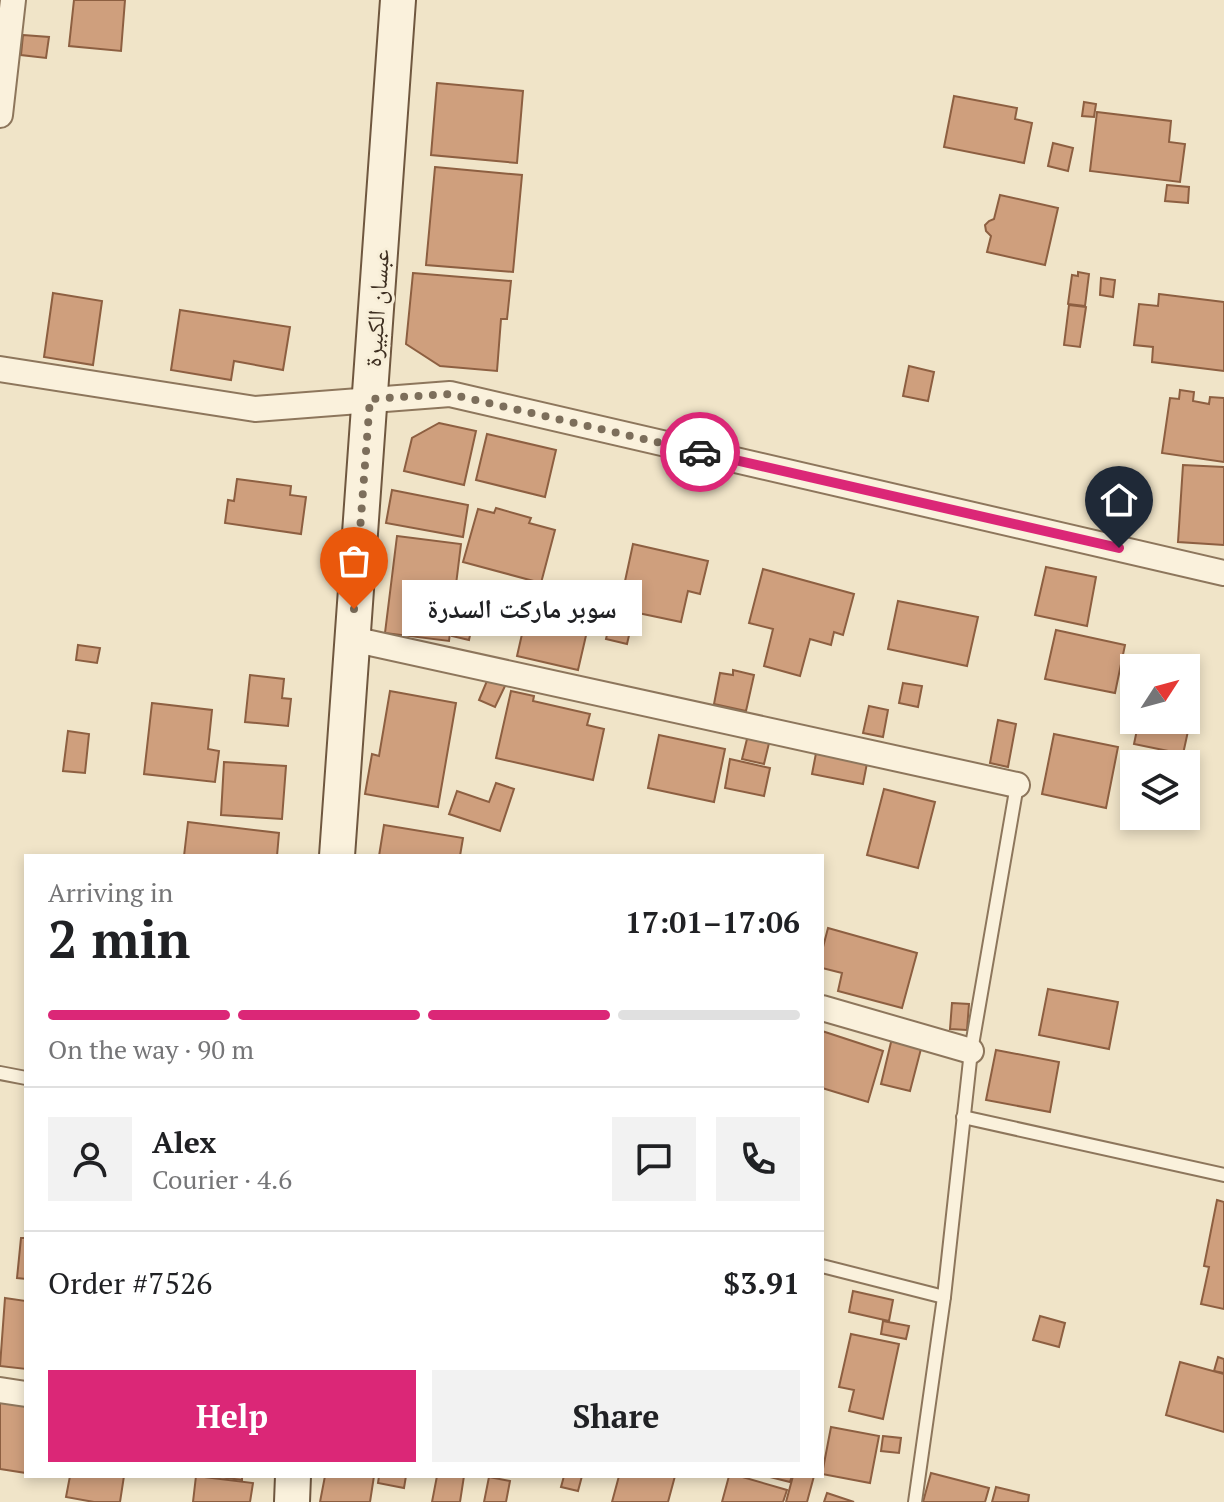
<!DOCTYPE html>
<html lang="en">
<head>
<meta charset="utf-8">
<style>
	body { margin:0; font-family:"PT Serif","Noto Naskh Arabic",serif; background:#f2f2f2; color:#202124; height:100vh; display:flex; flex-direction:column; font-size:30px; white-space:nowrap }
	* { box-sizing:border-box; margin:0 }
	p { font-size:26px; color:#757577 }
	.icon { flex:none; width:44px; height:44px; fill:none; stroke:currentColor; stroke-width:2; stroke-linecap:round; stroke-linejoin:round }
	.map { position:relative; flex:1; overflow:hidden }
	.side { position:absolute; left:24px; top:854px; width:800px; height:624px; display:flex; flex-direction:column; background:#fff; border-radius:0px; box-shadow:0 4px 12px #0003 }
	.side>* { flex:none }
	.needle { width:52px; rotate:54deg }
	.controls { position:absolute; left:1120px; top:654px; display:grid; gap:16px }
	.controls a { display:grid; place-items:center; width:80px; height:80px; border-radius:0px; background:#fff; box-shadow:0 4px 12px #0003; font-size:40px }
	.pin { position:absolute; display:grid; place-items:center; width:68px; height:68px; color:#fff; margin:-82px -34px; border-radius:50% 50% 50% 0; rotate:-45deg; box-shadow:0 0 8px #0007 }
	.pin .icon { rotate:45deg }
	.courier { position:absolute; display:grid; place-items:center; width:80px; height:80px; margin:-40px; border:6px solid #db2777; border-radius:50%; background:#fff; color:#222; box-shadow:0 2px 10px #0007 }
	.bubble { position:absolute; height:56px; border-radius:0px; background:#fff; box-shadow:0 4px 12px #0003; font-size:26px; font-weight:800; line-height:56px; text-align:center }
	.overview em { font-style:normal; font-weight:800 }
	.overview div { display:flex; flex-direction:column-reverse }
	.overview { display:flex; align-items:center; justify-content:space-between; height:136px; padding:0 24px }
	h1 { font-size:52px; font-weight:800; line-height:60px }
	.bar { display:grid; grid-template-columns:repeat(4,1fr); gap:12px 8px; align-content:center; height:96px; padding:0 24px }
	.bar i { height:10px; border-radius:6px; background:#e0e0e0 }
	.bar .selected { background:#db2777 }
	.bar p { grid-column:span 4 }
	.line { display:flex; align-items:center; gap:20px; padding:0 24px; border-top:2px solid #e0e0e0 }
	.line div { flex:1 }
	.round { display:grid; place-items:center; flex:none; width:84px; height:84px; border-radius:0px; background:#f2f2f2 }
	.action { display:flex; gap:16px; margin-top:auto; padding:16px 24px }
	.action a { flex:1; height:92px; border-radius:0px; background:#db2777; color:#fff; font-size:32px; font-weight:800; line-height:92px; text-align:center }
	.action a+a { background:#f2f2f2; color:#202124 }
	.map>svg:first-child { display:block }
</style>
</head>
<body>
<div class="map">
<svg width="1224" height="1502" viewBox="0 0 1224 1502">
	<rect width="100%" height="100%" fill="#f0e4c8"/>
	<g fill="#cf9f7d" stroke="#8d5f41" stroke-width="2">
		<path d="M74,0H125L121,51L69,46Z"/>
		<path d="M23,35L49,37L46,58L21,55Z"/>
		<path d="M437,83L523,91L517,163L431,155Z"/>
		<path d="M954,96L1017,108L1015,119L1032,123L1024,163L944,147Z"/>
		<path d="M1084,102L1096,104L1094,117L1082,116Z"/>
		<path d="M1097,112L1171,121L1169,142L1185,144L1180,182L1090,171Z"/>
		<path d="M1053,143L1073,148L1068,171L1048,166Z"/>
		<path d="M435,167L522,175L513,272L426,265Z"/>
		<path d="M1167,185L1189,187L1188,203L1165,201Z"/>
		<path d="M1000,195L1058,208L1045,265L987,252L991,236L986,231L985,225L989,221L994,219Z"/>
		<path d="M1078,272L1089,274L1085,306L1068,304L1072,275L1078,276Z"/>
		<path d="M413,273L511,281L507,319H501L497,371L440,366L406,344Z"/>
		<path d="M1101,278L1115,280L1113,297L1100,295Z"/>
		<path d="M53,293L102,301L93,365L44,357Z"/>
		<path d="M1159,294L1224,302V371L1152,362L1153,347L1134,345L1139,304L1158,306Z"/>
		<path d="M1069,305L1086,307L1080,347L1064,345Z"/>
		<path d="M180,310L290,327L283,370L234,361L231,380L171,370Z"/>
		<path d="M909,366L934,372L928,401L903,396Z"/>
		<path d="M1180,390L1194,392L1193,401L1209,404L1210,397L1224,398V462L1162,453L1170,398L1179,399Z"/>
		<path d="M439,423L476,431L464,485L404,471L412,438Z"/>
		<path d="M487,434L556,450L545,497L476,480Z"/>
		<path d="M1183,465L1224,467V545L1178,542Z"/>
		<path d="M237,479L291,486L290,495L306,497L301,534L225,523L228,500L234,501Z"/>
		<path d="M392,490L468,505L463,537L386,523Z"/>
		<path d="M496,508L531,518L529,523L555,530L541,583L463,562L478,509L494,513Z"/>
		<path d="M397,536L461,544L449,641L385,633Z"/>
		<path d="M633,544L708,561L700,594L688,591L681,622L619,609Z"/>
		<path d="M1046,567L1096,577L1087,626L1035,615Z"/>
		<path d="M763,569L854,594L843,635L834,632L831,645L810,639L800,676L764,666L773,629L749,623Z"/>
		<path d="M533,586L594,601L578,670L517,656Z"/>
		<path d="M898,601L978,617L967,666L888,649Z"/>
		<path d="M459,605L476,609L469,640L452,636Z"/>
		<path d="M610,622L631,627L627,644L606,639Z"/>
		<path d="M1056,630L1125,645L1115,693L1045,679Z"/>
		<path d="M78,645L100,648L97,663L76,660Z"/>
		<path d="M733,670L754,675L746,711L714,704L720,673L733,675Z"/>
		<path d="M250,675L284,679L282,698L291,699L288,726L245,722Z"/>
		<path d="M489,676L506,684L495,707L479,700Z"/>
		<path d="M903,683L922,686L918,707L899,703Z"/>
		<path d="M390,691L456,703L438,807L365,794L372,754L379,756Z"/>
		<path d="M511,691L534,696L533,701L590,714L587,725L604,729L593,780L496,758Z"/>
		<path d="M1186,697L1195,699L1183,754L1134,744L1139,720H1186Z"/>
		<path d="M152,703L212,710L208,749L219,751L215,782L144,774Z"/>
		<path d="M869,706L888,710L883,737L863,733Z"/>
		<path d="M998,720L1016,724L1008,767L990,763Z"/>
		<path d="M68,731L89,734L85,773L63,771Z"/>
		<path d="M1054,734L1118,747L1106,808L1042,794Z"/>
		<path d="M659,735L725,749L714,802L648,788Z"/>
		<path d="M748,735L770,739L764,764L742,759Z"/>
		<path d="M817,748L868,758L863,784L812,774Z"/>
		<path d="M730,759L770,768L764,796L725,788Z"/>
		<path d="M224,762L286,766L282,819L221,815Z"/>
		<path d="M496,783L514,789L500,831L449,814L457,791L489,802Z"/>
		<path d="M884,789L935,802L918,868L867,855Z"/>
		<path d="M188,822L279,833L277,856H184Z"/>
		<path d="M384,825L463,838L460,856H379Z"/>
		<path d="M828,928L917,953L902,1008L838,991L842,973L822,968V951Z"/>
		<path d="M1048,989L1118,1002L1109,1049L1039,1035Z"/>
		<path d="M952,1003L969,1004L967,1030L950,1029Z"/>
		<path d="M822,1031L883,1051L868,1102L822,1088Z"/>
		<path d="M892,1038L922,1045L910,1091L881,1084Z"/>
		<path d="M996,1050L1059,1062L1050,1112L986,1100Z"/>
		<path d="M1217,1200L1224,1202V1309L1201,1304L1209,1267L1204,1266Z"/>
		<path d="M21,1238H26V1279L17,1278Z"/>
		<path d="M853,1291L893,1300L889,1321L849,1312Z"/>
		<path d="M5,1298L26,1301V1369L0,1366Z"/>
		<path d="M1040,1316L1065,1323L1059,1347L1033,1340Z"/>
		<path d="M883,1321L909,1326L906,1339L881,1334Z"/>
		<path d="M851,1334L899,1344L883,1419L849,1411L854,1390L839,1387Z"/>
		<path d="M1218,1357L1224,1359V1373L1214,1371Z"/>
		<path d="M1180,1362L1224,1374V1432L1166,1415Z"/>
		<path d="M0,1398L26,1402V1473L0,1469Z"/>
		<path d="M831,1427L879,1436L870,1483L822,1474Z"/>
		<path d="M883,1436L901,1438L899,1453L881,1451Z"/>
		<path d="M931,1473L989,1488L985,1502H923Z"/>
		<path d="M70,1476H124L120,1502H94L66,1497Z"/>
		<path d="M196,1476L253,1483L250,1502H193Z"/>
		<path d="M211,1476H242V1480Z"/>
		<path d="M325,1476H374L370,1502H320Z"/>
		<path d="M379,1476H406L404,1488L378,1483Z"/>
		<path d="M437,1476H464L460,1502H432Z"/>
		<path d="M564,1476H582L578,1491L561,1487Z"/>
		<path d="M619,1476H675L668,1502H612Z"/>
		<path d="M729,1476H739L787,1490L783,1502H722Z"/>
		<path d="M766,1476H792L790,1482Z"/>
		<path d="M793,1476H814L807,1502H786Z"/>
		<path d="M489,1477L510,1481L506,1502H484Z"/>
		<path d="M996,1487L1029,1495L1028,1502H992Z"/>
		<path d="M827,1493L854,1502H824Z"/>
	</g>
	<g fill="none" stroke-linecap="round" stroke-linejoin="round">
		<g stroke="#8d765c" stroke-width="16">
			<g id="lane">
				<path d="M0,1073L26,1078"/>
				<path d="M963,1117L1224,1175"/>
				<path d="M822,1266L944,1297"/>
				<path d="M915,1502L944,1297L971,1051L1017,785"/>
			</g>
		</g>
		<g stroke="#8d765c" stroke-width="28">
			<g id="street">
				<path d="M0,115L13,0"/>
				<path d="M0,369L255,409L450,394L1224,573"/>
				<path d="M352,639L1017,785"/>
				<path d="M822,1008L971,1051"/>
				<path d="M0,1390L26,1394"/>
			</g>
		</g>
		<g stroke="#6f573f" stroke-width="38">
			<g id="secondary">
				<path d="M337,856L398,0"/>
				<path d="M292,1502L293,1476"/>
			</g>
		</g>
		<use href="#lane" stroke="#faf1dc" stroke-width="12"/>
		<use href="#street" stroke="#faf1dc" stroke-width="24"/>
		<use href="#secondary" stroke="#faf1dc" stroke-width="34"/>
	</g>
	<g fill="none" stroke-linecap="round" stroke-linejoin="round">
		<path stroke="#7c6e5b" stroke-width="8" stroke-dasharray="0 14.4" d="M354,609L370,399L450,394L700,452"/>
		<path stroke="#db2777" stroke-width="10" d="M700,452L1119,548"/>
	</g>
	<g text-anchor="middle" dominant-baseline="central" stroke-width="6" stroke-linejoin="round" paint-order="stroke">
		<g font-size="24" fill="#3d2e20" stroke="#f7eed8">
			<text transform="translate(376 308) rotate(-86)">عبسان الكبيرة</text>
		</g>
	</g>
</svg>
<div class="controls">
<a><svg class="needle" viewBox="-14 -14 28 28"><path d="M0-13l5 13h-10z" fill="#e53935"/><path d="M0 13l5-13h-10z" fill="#757577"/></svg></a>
<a><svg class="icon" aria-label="layers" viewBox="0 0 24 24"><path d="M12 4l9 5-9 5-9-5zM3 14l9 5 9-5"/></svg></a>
</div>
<div class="pin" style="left:354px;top:609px;background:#ea580c"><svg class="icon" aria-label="bag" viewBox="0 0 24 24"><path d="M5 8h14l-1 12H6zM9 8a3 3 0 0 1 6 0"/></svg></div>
<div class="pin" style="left:1119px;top:548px;background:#1f2937"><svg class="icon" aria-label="home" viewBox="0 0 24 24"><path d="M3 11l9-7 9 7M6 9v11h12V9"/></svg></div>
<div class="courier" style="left:700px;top:452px"><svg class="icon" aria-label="car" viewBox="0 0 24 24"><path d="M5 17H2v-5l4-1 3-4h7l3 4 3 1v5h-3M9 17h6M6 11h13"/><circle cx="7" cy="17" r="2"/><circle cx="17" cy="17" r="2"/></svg></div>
<div class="bubble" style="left:402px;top:580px;width:240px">سوبر ماركت السدرة</div>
<section class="side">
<div class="overview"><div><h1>2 min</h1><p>Arriving in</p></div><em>17:01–17:06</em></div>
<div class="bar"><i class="selected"></i><i class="selected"></i><i class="selected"></i><i></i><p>On the way · 90 m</p></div>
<div class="line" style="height:144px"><a class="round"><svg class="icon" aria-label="person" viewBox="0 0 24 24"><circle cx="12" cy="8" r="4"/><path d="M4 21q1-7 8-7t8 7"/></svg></a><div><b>Alex</b><p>Courier · 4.6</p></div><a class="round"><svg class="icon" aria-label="chat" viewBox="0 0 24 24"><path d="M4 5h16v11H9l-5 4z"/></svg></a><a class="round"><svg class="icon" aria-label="phone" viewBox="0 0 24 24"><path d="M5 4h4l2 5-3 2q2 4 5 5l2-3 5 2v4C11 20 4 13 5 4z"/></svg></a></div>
<div class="line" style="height:104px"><div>Order #7526</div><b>$3.91</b></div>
<div class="action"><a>Help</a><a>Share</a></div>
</section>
</div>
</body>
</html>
